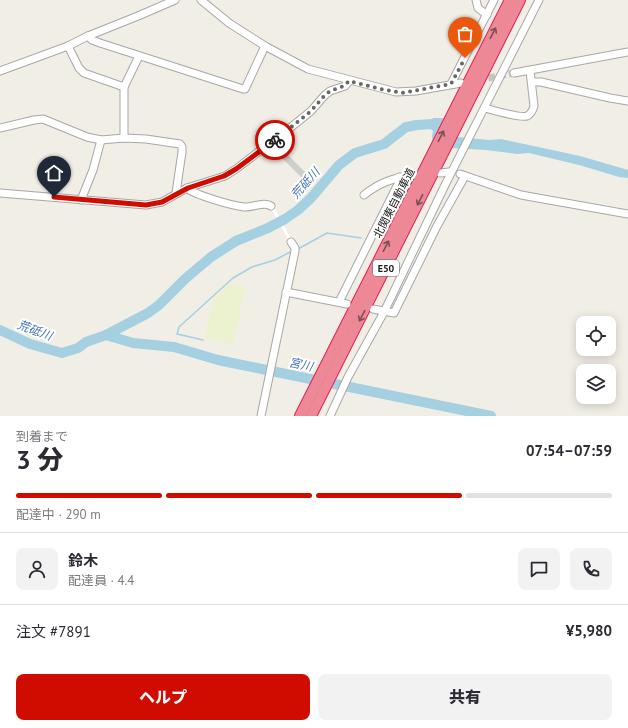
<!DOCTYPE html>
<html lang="ja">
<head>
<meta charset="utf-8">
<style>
	body { margin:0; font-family:"PT Sans","Noto Sans JP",sans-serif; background:#f2f2f3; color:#2b2b33; height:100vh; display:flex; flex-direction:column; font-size:15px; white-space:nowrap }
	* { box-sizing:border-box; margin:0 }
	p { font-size:13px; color:#7c7c81 }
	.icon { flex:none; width:22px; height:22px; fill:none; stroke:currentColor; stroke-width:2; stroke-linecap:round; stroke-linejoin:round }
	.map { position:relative; height:416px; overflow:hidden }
	.sheet { display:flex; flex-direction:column; background:#fff; flex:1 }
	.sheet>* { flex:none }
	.controls { position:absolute; left:576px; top:316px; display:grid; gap:8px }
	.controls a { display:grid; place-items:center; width:40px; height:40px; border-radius:8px; background:#fff; box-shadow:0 2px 10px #0003; font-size:20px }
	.pin { position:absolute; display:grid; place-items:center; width:34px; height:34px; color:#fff; margin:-41px -17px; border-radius:50% 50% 50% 0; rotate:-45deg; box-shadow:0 0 4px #0007 }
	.pin .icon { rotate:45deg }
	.courier { position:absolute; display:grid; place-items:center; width:40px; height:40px; margin:-20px; border:3px solid #d00c00; border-radius:50%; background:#fff; color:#222; box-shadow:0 1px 5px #0007 }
	.headline em { font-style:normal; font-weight:800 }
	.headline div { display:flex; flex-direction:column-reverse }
	.headline { display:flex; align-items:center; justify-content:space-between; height:68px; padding:0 16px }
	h1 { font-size:26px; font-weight:800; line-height:30px }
	.bar { display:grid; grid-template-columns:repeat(4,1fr); gap:6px 4px; align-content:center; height:48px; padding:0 16px }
	.bar i { height:5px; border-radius:3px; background:#e1e1e2 }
	.bar .current { background:#d00c00 }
	.bar p { grid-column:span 4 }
	.line { display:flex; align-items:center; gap:10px; padding:0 16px; border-top:1px solid #e1e1e2 }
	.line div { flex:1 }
	.round { display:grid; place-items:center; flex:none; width:42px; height:42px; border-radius:8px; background:#f2f2f3 }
	.button { display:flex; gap:8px; margin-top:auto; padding:8px 16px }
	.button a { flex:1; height:46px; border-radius:8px; background:#d00c00; color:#fff; font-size:16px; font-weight:800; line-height:46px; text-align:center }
	.button a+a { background:#f2f2f3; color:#2b2b33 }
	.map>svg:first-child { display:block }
</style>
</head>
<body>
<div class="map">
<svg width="628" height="416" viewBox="0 0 628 416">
	<rect width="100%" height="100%" fill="#f1eee6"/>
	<path fill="#cecece" d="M276,143L306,173L302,178L271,147Z"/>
	<path fill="#ecf1d0" d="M228,285H240L245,288L233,344L205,338L213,300Z"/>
	<path fill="#a4d0e1" d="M433,118H443L458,137L489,140L501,139L580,156L628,170V178L619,177L579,165L529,153L517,154L486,150L450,148L433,144L432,136L433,131L428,126Z"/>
	<path fill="#fff" d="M273,205L292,241L290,243L270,207Z"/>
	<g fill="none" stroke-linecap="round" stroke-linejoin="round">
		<g stroke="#a4d0e1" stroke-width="1.5">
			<path d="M298,249L327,233L361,238"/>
			<path d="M203,340L177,334L179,327L233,278L252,267L275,260L292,251"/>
			<path d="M174,347L175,345"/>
		</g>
		<g stroke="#a4d0e1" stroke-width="10">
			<path d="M0,330L30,344L62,353L78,348L86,342L106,335L148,313L159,305L185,279L211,257L236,241L268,228L285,219L298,210L311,198L339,165L355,153L384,144L406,127L417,125L432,124L436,126L439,130"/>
			<path d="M106,335L133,343L174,347L218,360L281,373L491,416"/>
		</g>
		<path stroke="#c7c5be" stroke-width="7" stroke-dasharray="7 3.5" stroke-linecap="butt" d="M478,80L514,73"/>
		<g stroke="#a7a7a7" stroke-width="9">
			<g id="minor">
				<path d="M201,0L229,23L265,46L308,69L396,92L416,91L461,83"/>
				<path d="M476,0L478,8L487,15"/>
				<path d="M88,36L92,40L100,43L243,89H245L265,46"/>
				<path d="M68,46L79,68L84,73L124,87V138"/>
				<path d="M0,71L68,46L88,36L138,16L175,0"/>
				<path d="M514,73L628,52"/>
				<path d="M532,82H541L610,98L628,101"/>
				<path d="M451,84L494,0"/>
				<path d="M124,87L139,56"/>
				<path d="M485,108C492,110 521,118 527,116C531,114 533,110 534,106L530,71"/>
				<path d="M0,128L34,120L43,119L87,137L101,140L124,138L146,139L180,144L182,147V152L176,193"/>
				<path d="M440,173L449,172"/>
				<path d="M460,174L521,195L628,214"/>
				<path d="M187,188C194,195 234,206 244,207C252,208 264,201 271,206"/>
				<path d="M0,193L146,205L162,202L187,188L225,176L236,169L295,124L311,111L325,95L330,91L345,86L349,81"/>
				<path d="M364,195C380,182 394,178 414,175"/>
				<path d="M81,200L93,170L101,140"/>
				<path d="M286,292L347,304"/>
				<path d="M339,302L398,184L399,177"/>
				<path d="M373,309L394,313L437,226L465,176"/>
				<path d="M261,416L295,251V248L291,242"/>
				<path d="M330,416L348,377L384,312L446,183L539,0"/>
			</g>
		</g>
		<g stroke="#e61b55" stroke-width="12">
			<g id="highway">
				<path d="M300,416L510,0"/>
				<path d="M311,416L520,0"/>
			</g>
		</g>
		<use href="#minor" stroke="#fff" stroke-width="7"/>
		<use href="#highway" stroke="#ed8996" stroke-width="10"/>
	</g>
	<defs><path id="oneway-shaft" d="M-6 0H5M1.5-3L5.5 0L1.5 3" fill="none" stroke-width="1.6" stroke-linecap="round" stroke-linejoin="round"/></defs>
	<g stroke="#7c4f55">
		<use href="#oneway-shaft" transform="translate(493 33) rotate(-63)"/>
		<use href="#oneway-shaft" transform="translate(441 136) rotate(-63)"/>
		<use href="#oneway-shaft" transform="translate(420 200) rotate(117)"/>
		<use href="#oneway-shaft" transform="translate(386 246) rotate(-63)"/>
		<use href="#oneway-shaft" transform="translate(362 316) rotate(117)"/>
	</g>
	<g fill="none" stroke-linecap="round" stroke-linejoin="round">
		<path stroke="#696865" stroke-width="4" stroke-dasharray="0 7.2" d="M275,140L311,111L325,95L330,91L344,86L349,81L381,89L402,93L451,84L465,58"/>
		<path stroke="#d00c00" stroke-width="5" d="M54,197L146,205L162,202L188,188L224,176L236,169L275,140"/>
	</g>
	<g text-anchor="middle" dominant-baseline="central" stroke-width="4" stroke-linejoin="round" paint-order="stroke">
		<rect fill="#fff" stroke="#636363" stroke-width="1" x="373" y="260" width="26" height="16" rx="3"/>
		<g font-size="10" font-weight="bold" fill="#202020">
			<text x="386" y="268">E50</text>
		</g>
		<g font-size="11" fill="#202020" stroke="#fff">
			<text transform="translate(394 203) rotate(-63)">北関東自動車道</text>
		</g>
		<g font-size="12" font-style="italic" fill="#4577b7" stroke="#fff">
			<text transform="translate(305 183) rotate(-48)">荒砥川</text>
			<text transform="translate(35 330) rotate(20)">荒砥川</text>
			<text transform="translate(301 364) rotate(12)">宮川</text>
		</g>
	</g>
</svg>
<div class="controls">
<a><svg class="icon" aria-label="locate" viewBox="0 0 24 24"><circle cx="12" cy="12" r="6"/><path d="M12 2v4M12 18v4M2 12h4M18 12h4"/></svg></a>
<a><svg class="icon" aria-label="layers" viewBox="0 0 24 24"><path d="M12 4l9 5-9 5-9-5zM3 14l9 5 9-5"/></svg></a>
</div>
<div class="pin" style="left:465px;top:58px;background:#ea580c"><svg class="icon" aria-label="bag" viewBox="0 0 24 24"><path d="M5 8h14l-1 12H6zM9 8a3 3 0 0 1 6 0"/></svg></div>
<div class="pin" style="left:54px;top:197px;background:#1f2937"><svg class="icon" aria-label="home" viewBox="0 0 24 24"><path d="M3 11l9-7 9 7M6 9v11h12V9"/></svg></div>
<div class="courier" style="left:275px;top:140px"><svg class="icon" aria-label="bike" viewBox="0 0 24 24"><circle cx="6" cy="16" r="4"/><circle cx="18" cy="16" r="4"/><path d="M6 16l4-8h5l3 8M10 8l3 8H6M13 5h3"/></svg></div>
</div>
<section class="sheet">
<div class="headline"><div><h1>3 分</h1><p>到着まで</p></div><em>07:54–07:59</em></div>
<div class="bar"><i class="current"></i><i class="current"></i><i class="current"></i><i></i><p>配達中 · 290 m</p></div>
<div class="line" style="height:72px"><a class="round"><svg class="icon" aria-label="person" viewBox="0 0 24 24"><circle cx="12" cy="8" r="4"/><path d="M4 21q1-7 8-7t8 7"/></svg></a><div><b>鈴木</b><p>配達員 · 4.4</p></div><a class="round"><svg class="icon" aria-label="chat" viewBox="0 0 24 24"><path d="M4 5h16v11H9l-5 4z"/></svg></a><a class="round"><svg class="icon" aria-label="phone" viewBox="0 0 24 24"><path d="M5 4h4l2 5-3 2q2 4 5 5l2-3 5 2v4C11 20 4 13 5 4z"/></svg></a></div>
<div class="line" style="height:52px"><div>注文 #7891</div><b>¥5,980</b></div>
<div class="button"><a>ヘルプ</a><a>共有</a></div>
</section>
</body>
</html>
